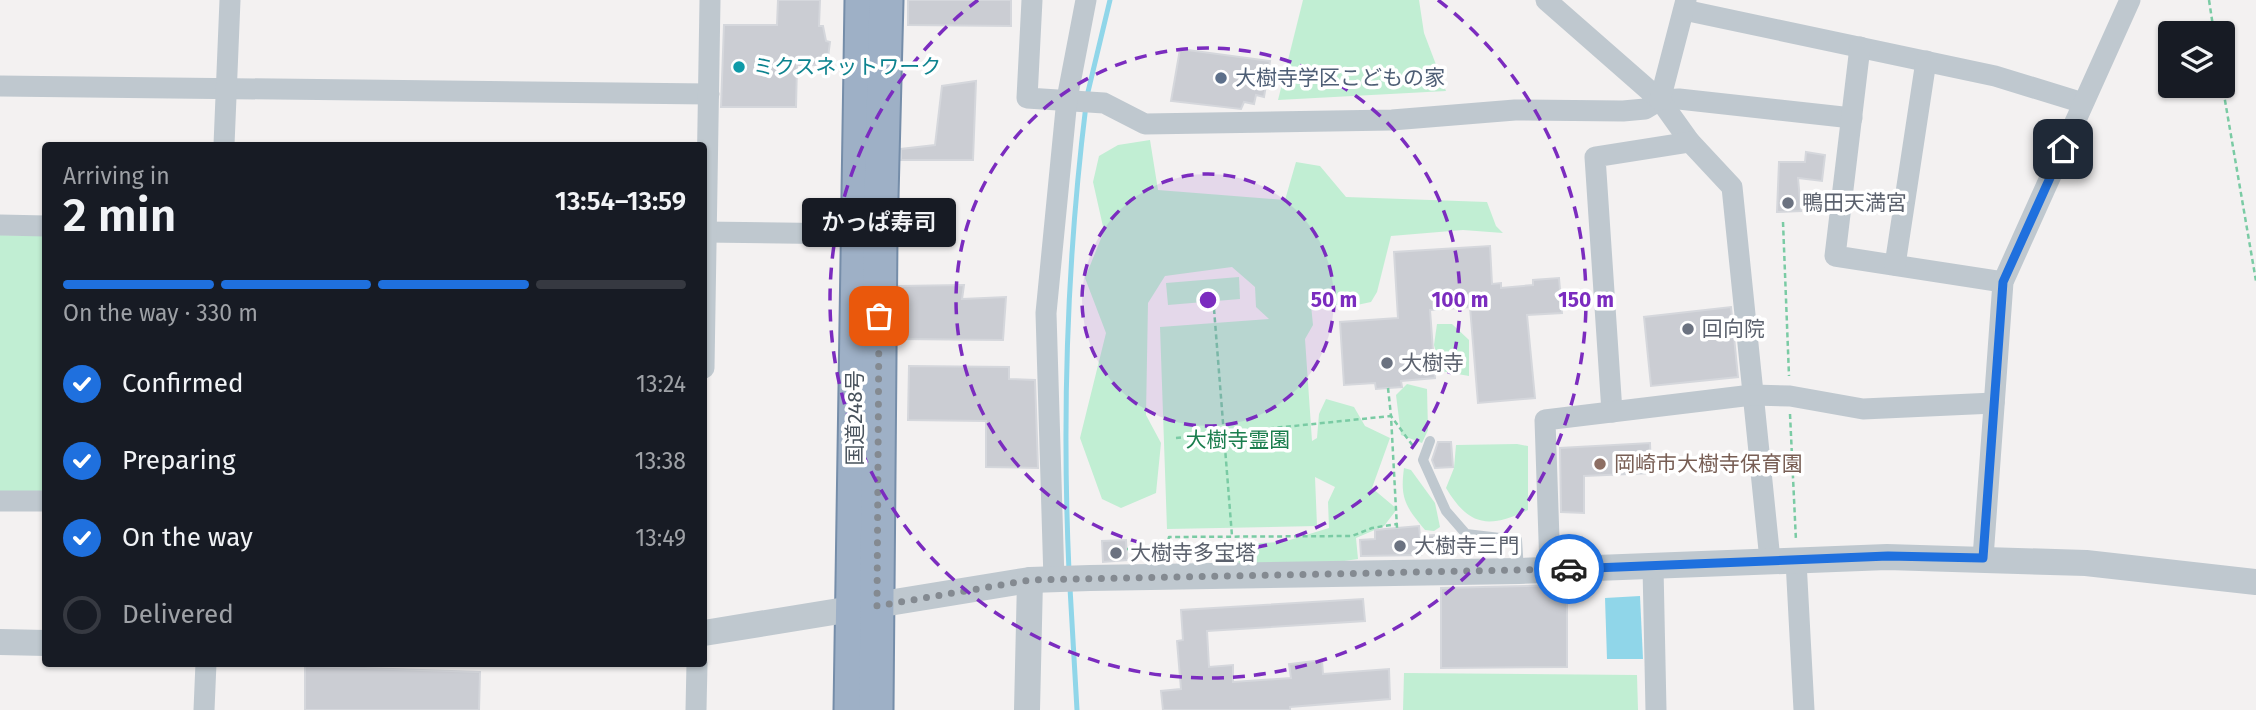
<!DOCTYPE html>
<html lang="en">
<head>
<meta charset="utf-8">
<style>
	body { margin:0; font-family:"Fira Sans","Noto Sans JP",sans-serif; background:#20242c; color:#f1f3f6; height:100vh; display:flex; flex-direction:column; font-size:26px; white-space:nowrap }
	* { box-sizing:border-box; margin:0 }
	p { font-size:23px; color:#9ea1a6 }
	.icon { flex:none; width:38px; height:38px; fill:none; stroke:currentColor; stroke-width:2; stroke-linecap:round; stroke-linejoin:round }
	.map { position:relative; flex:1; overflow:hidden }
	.details { position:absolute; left:42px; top:142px; width:665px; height:525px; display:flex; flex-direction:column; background:#171b24; border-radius:7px; box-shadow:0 2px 5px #0004 }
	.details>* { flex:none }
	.controls { position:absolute; left:2158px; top:21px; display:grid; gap:14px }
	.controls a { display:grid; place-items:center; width:77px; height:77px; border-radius:7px; background:#171b24; box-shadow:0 2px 5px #0004; font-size:35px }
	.pin { position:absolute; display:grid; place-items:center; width:60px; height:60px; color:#fff; margin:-30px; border-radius:14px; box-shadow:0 4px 10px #0006 }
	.courier { position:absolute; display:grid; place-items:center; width:70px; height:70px; margin:-35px; border:5px solid #1f70de; border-radius:50%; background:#fff; color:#222; box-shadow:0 2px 9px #0007 }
	.bubble { position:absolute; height:49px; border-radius:7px; background:#171b24; box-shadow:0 2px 5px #0004; font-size:23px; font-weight:600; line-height:49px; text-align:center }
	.head em { font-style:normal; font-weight:600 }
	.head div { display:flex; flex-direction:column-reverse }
	.head { display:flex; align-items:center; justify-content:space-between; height:119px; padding:0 21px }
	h1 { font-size:46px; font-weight:600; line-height:52px }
	.bar { display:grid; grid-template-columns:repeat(4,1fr); gap:10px 7px; align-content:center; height:84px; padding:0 21px }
	.bar i { height:9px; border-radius:5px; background:#363941 }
	.bar .active { background:#1f70de }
	.bar p { grid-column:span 4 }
	ol { padding:0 21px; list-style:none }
	li { display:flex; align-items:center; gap:21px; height:77px }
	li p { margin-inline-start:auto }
	li .icon { padding:7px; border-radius:50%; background:#1f70de; color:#fff; stroke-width:4 }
	li:last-child { color:#9ea1a6 }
	li i { width:38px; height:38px; border:4px solid #363941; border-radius:50% }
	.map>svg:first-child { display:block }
</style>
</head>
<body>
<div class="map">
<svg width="2256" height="710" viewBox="0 0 2256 710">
	<rect width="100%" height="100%" fill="#f3f1f1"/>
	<g fill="#c1eed3">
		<path d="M1303,0H1419L1424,33L1446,91L1278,100Z"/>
		<path d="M1150,140L1158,190L1285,200L1296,162L1320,166L1346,197L1487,202L1496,226L1503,233L1463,230L1391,236L1377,292L1371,302L1357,305H1311L1313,325L1305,339L1312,441L1317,438L1319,414L1326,399L1354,407L1365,426L1390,438L1372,488L1397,509L1384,526L1356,538L1358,559L1310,566L1240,567L1233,544L1283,542L1329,528L1328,502L1335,487L1315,477L1317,526L1167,529L1160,327L1269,319L1256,307L1255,287L1232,267L1165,276L1148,303L1146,415L1161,443L1156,493L1121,508L1102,499L1080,438L1106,333L1085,278L1104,231L1093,182L1099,156L1118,145Z"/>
		<path d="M0,235L45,236V493L0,492Z"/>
		<path d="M1239,277L1240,299L1168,305L1166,283Z"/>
		<path d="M1437,324H1452L1469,340V376L1441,371L1434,345Z"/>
		<path d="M1407,384L1427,389L1428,430L1422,443L1401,435L1396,395Z"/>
		<path d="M1517,444L1528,446V510C1488,529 1469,526 1446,488L1454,468L1456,445Z"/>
		<path d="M1404,468L1411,470L1435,503L1440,527L1434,531L1425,530C1405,506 1400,498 1404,468Z"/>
		<path d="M1404,673L1637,675L1638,710H1403Z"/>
	</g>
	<path fill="#90d6e9" d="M1640,596L1643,659H1607L1605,598Z"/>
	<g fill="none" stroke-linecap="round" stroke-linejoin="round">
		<g stroke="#90d6e9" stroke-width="5">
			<path d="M1087,96L1110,0"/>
			<path d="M1069,571C1062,416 1067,259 1086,105"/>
			<path d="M1070,588L1077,710"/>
		</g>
	</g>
	<g fill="#cbcdd3" stroke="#d5d7dc" stroke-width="2">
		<path d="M778,0H820L819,26H823L826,41L830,42L827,65H797L796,107H721L724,25H777Z"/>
		<path d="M908,0H1011V26L908,25Z"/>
		<path d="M1180,49L1270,61L1264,97L1256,95L1254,104L1244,102L1241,109L1171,101Z"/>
		<path d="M976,81L973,160H901V149L935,145L942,86Z"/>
		<path d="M1806,152L1825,155L1822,181L1798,178L1801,211L1777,212L1779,162H1805Z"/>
		<path d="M1490,246L1492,284L1501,283V288L1533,285V280L1559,278L1562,313L1527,315L1535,398L1478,403L1470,307L1430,310L1435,378L1401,381L1402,387L1388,388L1376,389L1375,383L1344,385L1340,322L1398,318L1394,252Z"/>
		<path d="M964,285L962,299L1006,297L1003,340L899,339V286Z"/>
		<path d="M1731,307L1738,377L1651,386L1644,317Z"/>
		<path d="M909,366L1009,367V379L1035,380L1038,468L986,467V421L908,420Z"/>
		<path d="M1438,442H1451L1453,467L1435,468L1432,460Z"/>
		<path d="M1650,443L1651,473L1584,476V513L1561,512L1560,448Z"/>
		<path d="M1419,526L1420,536L1434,535L1436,549L1420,551L1421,555L1361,556L1360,540L1375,539V530Z"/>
		<path d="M1126,540L1127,560L1103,562L1102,541Z"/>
		<path d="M1567,585V667L1441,668V588Z"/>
		<path d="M1363,599L1365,621L1207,631L1209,667L1233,665V682L1291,678L1289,664L1322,660L1323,674L1389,669L1390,699L1290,707V710H1163L1161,691L1181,689L1177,641L1183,640L1181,610Z"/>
		<path d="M305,666L480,672L479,710H305Z"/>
	</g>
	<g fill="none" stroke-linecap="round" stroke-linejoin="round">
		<g stroke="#758da9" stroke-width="37">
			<g id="trunk">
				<path d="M851,710L862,0"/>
				<path d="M876,710L880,237L886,0"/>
			</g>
		</g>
		<g stroke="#7acba4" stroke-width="2.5" stroke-dasharray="5 3.5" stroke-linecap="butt">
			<path d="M2209,0L2214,33"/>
			<path d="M2222,83L2256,281"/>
			<path d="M1783,222L1789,376"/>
			<path d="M1214,309L1232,536"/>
			<path d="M1388,388L1391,416L1413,446"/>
			<path d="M1790,414L1796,541"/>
			<path d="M1176,438L1391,416L1397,528"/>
			<path d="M1127,549L1166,551L1169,537L1352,536L1372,528L1397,524"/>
		</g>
		<path stroke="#bfc8cf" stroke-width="10" d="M1430,441L1423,460L1446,511L1466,534L1517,540L1519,571"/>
		<g stroke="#bfc8cf" stroke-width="21">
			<path d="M1032,0L1027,98L1104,103L1145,124L1392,120L1515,110L1623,111L1645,109L1660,100L1679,99L1852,118"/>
			<path d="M1546,0L1660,100L1690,142L1732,187L1770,560"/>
			<path d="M1684,10L1995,76L2083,103"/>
			<path d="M1860,47L1835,256L2003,282"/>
			<path d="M0,86L709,94"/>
			<path d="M1660,100L1686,0"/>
			<path d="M224,145L230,0"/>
			<path d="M0,225L46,226"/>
			<path d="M704,232L856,234"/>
			<path d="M1895,265L1926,61"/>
			<path d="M704,368L710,0"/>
			<path d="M1612,412L1595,157L1690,142"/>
			<path d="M0,501H46"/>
			<path d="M1983,558L2003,282L2130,0"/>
			<path d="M1796,561L1804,710"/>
			<path d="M1653,567L1656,710"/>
			<path d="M1550,569L1545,420L1752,395L1790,396L1863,409L1994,403"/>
			<path d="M1054,580L1046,313L1067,99L1086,0"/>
			<path d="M204,710L206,663"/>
			<path d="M696,710L697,663"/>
		</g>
		<g stroke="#bfc8cf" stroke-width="26">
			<path d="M704,633L1030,580L1090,578L1519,571L1887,557L2086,563L2256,582"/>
			<path d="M0,642L46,643"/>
			<path d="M1027,710L1030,580"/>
		</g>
		<use href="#trunk" stroke="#9eb0c6" stroke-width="33"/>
	</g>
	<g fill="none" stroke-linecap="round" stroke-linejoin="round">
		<path stroke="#848a91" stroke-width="7" stroke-dasharray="0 12.6" d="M879,316L877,606L1030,580L1569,569"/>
		<path stroke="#1f70de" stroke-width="9" d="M1569,569L1888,556L1983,558L2003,282L2063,149"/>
	</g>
	<circle cx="1208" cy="300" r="126" fill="#7b2cbf" fill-opacity=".12"/>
	<g fill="none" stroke="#7b2cbf" stroke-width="3.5" stroke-dasharray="12 9">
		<circle cx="1208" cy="300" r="126"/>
		<circle cx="1208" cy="300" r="252"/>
		<path d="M1438 0A378 378 0 1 1 978 0"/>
	</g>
	<circle fill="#0f9aa8" stroke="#fff" stroke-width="2.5" cx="739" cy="67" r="7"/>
	<circle fill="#5c6f8a" stroke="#fff" stroke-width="2.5" cx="1221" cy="78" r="7"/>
	<g fill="#6b7280" stroke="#fff" stroke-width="2.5">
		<circle cx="1788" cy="203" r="7"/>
		<circle cx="1688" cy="329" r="7"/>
		<circle cx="1387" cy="363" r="7"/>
		<circle cx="1400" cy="546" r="7"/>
		<circle cx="1116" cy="553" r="7"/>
	</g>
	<circle fill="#8d6e63" stroke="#fff" stroke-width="2.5" cx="1600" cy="464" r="7"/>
	<g text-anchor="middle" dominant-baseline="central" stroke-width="7" stroke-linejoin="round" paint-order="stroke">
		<g font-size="21" fill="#0d838f" stroke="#fff" text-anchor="start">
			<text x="753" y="67">ミクスネットワーク</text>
		</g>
		<g font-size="21" fill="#4e5e75" stroke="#fff" text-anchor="start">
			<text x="1235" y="78">大樹寺学区こどもの家</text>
		</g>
		<g font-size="21" fill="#5b616d" stroke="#fff" text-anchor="start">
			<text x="1802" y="203">鴨田天満宮</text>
			<text x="1702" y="329">回向院</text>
			<text x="1401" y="363">大樹寺</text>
			<text x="1414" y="546">大樹寺三門</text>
			<text x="1130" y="553">大樹寺多宝塔</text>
		</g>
		<g font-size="21" fill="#49535d" stroke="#fff">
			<text transform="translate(855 418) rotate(-90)">国道248号</text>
		</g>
		<g font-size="21" fill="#1b7e4e" stroke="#fff">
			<text x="1238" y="440">大樹寺霊園</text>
		</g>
		<g font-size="21" fill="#785e54" stroke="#fff" text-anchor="start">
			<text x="1614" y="464">岡崎市大樹寺保育園</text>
		</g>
	</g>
	<circle cx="1208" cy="300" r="10" fill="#7b2cbf" stroke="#fff" stroke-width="3.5"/>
	<g font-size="21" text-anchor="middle" font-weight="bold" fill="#7b2cbf" stroke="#fff" stroke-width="7" stroke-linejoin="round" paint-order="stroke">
		<text x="1334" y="307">50 m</text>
		<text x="1460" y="307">100 m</text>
		<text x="1586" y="307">150 m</text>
	</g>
</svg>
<div class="controls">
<a><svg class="icon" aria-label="layers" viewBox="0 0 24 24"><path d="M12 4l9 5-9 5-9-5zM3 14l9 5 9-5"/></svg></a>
</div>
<div class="pin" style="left:879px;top:316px;background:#ea580c"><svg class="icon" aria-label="bag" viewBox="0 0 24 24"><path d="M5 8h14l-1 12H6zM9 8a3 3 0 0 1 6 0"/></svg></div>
<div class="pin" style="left:2063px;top:149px;background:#1f2937"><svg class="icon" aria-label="home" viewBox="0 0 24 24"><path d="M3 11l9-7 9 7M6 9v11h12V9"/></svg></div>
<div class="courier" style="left:1569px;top:569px"><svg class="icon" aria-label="car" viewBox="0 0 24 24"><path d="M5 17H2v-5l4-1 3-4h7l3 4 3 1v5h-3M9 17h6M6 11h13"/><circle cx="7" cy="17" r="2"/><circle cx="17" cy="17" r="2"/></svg></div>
<div class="bubble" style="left:802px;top:198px;width:154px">かっぱ寿司</div>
<section class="details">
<div class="head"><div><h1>2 min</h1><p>Arriving in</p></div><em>13:54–13:59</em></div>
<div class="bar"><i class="active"></i><i class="active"></i><i class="active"></i><i></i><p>On the way · 330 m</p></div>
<ol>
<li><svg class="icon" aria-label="check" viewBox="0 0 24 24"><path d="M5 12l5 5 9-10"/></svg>Confirmed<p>13:24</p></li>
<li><svg class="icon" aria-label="check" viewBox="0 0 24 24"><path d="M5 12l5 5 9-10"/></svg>Preparing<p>13:38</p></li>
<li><svg class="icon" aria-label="check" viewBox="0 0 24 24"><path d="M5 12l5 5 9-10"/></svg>On the way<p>13:49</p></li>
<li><i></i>Delivered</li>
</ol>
</section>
</div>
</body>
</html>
